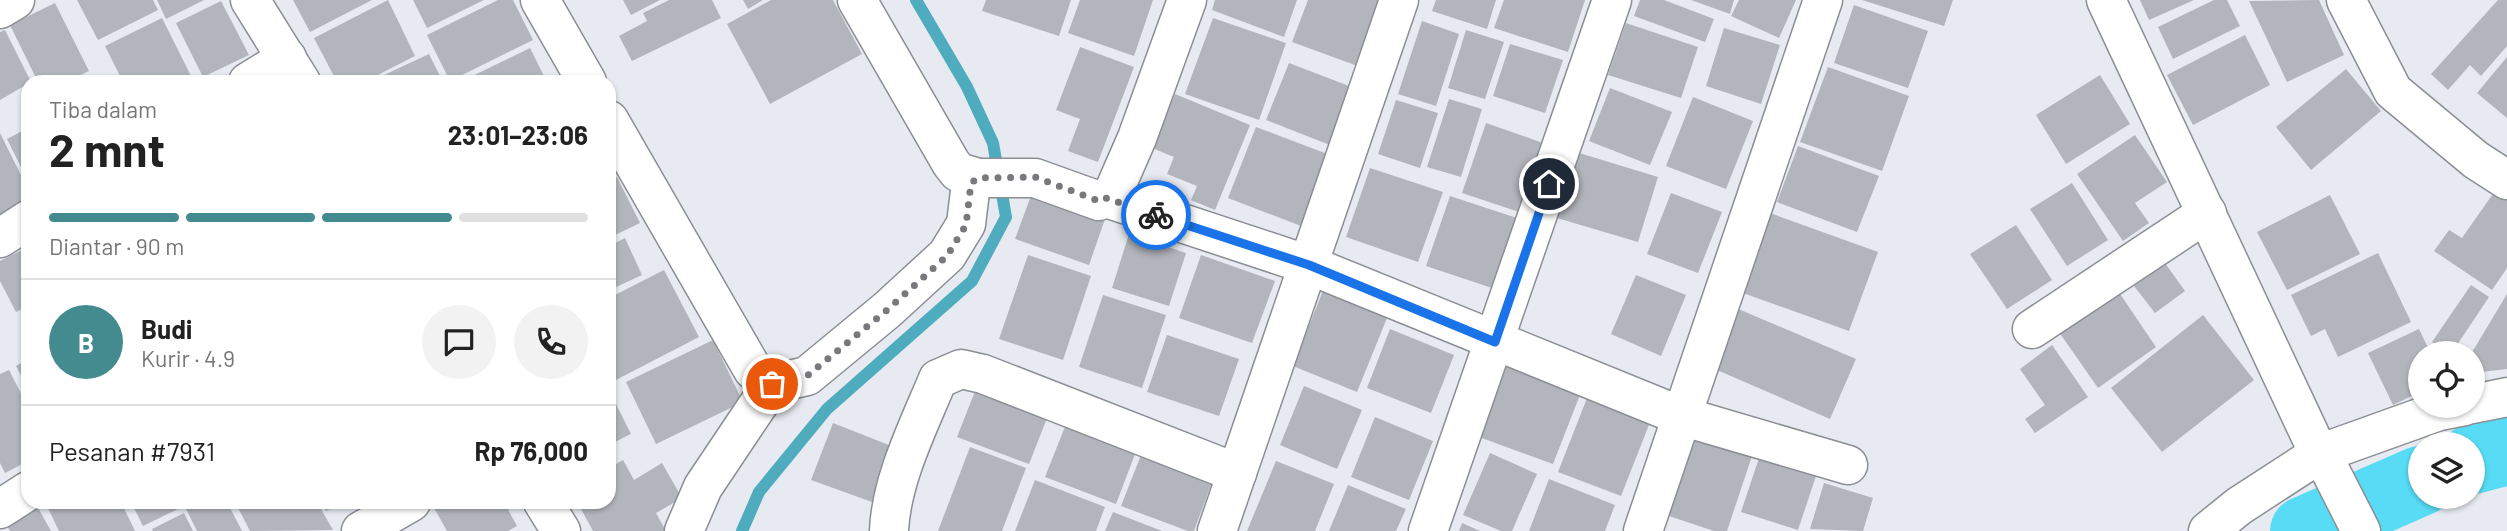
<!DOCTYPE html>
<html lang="id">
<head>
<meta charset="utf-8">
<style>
	body { margin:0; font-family:Barlow,sans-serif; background:#f2f2f2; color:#222; height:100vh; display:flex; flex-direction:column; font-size:26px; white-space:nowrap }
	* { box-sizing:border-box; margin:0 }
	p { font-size:23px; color:#767676 }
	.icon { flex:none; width:38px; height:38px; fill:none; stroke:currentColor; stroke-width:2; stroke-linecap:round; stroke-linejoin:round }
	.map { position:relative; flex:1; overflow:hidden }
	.details { position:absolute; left:21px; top:75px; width:595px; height:434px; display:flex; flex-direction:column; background:#fff; border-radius:21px; box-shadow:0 2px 5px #0004 }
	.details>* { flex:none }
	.buttons { position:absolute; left:2408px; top:341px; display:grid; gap:14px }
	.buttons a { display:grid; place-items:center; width:77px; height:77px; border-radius:50%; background:#fff; box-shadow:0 2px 5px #0004; font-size:35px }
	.pin { position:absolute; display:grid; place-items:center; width:60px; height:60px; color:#fff; margin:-30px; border:4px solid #fff; border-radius:50%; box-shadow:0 2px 7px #0007 }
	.courier { position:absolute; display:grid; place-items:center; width:70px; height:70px; margin:-35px; border:5px solid #1a73e8; border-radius:50%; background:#fff; color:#222; box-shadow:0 2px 9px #0007 }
	.summary em { font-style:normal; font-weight:700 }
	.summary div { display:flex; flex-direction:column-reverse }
	.summary { display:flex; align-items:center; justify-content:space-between; height:119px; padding:0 28px }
	h1 { font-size:46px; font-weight:700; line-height:52px }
	.bar { display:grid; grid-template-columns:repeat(4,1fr); gap:10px 7px; align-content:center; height:84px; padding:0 28px }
	.bar i { height:9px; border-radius:5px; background:#e0e0e0 }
	.bar .on { background:#438b8e }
	.bar p { grid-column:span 4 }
	.line { display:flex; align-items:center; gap:18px; padding:0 28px; border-top:2px solid #e0e0e0 }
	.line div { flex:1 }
	.round { display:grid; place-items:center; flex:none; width:74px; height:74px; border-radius:37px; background:#f2f2f2 }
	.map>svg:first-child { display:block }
</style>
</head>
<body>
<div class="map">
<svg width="2507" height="531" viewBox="0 0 2507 531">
	<rect width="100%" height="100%" fill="#e7eaf1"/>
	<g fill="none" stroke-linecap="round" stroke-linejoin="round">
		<path stroke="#4facbf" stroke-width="12" d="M742,531L759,492L827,409L972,281L1006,217L993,143L967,87L916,0"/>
		<g stroke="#58dcf6" stroke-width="70">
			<path d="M2473,459L2507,450"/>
			<path d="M2305,531L2420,481"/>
		</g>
	</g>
	<g fill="#b3b5bc">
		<path d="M77,0H153L158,10L98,40Z"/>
		<path d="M157,0H204L166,19Z"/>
		<path d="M293,0H372L310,32Z"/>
		<path d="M388,0L415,56L364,82H337L314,38Z"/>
		<path d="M413,0H484L427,28Z"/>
		<path d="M498,0H513L533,40L450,81L427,35Z"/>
		<path d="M623,0H660L631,15Z"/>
		<path d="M669,0H712L721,18L632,61L619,36L647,21L643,13Z"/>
		<path d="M743,0H763L748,9Z"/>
		<path d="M771,0H833L862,54L770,104L727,24Z"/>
		<path d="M986,0H1071L1059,36L982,11Z"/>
		<path d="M1080,0H1153L1134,56L1068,33Z"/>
		<path d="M1215,0H1297L1284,37L1212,10Z"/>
		<path d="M1308,0H1389L1363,68L1292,42Z"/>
		<path d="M1436,0H1496L1487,29L1432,11Z"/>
		<path d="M1504,0H1585L1568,52L1494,28Z"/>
		<path d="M1640,0H1664L1714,19L1705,42L1634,16Z"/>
		<path d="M1691,0H1734L1730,14Z"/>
		<path d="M1739,0H1796L1779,38L1731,16Z"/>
		<path d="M1862,0H1953L1944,26Z"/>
		<path d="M2140,0H2194L2149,20Z"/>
		<path d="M2214,0H2227L2240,26L2173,59L2158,27Z"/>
		<path d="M2319,0L2344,55L2287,82L2249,1Z"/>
		<path d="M2498,0H2507V46L2481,76L2470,65L2448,90L2431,74Z"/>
		<path d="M221,1L249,55L203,77L176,23Z"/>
		<path d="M55,3L89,71L65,82H38L10,25Z"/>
		<path d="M1854,5L1928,31L1908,88L1834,63Z"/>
		<path d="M162,18L194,82H123L105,46Z"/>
		<path d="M1213,18L1286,43L1259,120L1185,94Z"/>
		<path d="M1422,21L1459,34L1436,106L1398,94Z"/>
		<path d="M1626,23L1698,47L1681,98L1608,75Z"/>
		<path d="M1724,28L1780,45L1761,104L1706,86Z"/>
		<path d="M5,30L31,82L0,100V32Z"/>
		<path d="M1466,30L1504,42L1485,99L1448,88Z"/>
		<path d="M2245,35L2270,85L2193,125L2167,75Z"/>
		<path d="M1510,44L1563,60L1545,113L1493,96Z"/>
		<path d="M1080,47L1134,67L1098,162L1068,151L1080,119L1056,110Z"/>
		<path d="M530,48L547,82H460Z"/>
		<path d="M429,54L443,82H369Z"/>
		<path d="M2507,57V118L2477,93Z"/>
		<path d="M1289,63L1362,91L1340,149L1266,120Z"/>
		<path d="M1828,67L1909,96L1882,171L1800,142Z"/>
		<path d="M2346,69L2381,111L2311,170L2276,127Z"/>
		<path d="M2100,75L2130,124L2066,164L2036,115Z"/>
		<path d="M1610,88L1672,112L1650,165L1589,141Z"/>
		<path d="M1175,94L1250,125L1215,210L1191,200L1197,186L1167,174L1174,157L1152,148Z"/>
		<path d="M1693,97L1753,121L1726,189L1666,166Z"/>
		<path d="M1449,99L1482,109L1461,177L1427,167Z"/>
		<path d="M1396,100L1438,113L1420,168L1378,154Z"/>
		<path d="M1486,123L1543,143L1519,212L1462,193Z"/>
		<path d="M1256,127L1330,155L1301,226L1228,198Z"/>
		<path d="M28,128V181L7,139Z"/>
		<path d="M0,133L28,189V206L0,220Z"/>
		<path d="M2135,135L2167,182L2135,203L2149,223L2123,241L2077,174Z"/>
		<path d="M1798,146L1879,176L1857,232L1777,202Z"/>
		<path d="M1576,152L1658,177L1638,242L1557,218Z"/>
		<path d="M1370,168L1443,192L1418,262L1346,237Z"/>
		<path d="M617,177L640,223L609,238V181Z"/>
		<path d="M2072,183L2108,240L2067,266L2030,209Z"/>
		<path d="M2497,188L2507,195V268L2492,290L2434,251L2449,230L2462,238Z"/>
		<path d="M1032,193L1105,219L1089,265L1015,239Z"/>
		<path d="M1671,193L1722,212L1698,273L1647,254Z"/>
		<path d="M2330,195L2360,254L2287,290L2257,232Z"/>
		<path d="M1450,196L1523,220L1498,290L1426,266Z"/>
		<path d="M1770,213L1878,252L1849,331L1740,292Z"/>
		<path d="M2016,225L2052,280L2007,309L1970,254Z"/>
		<path d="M1129,234L1186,253L1169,306L1112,288Z"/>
		<path d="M625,238L642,275L614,288L609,276V246Z"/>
		<path d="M28,247V306L16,312L0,281V261Z"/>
		<path d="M2378,253L2411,322L2338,357L2325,329L2311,336L2291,295Z"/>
		<path d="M1028,255L1091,276L1063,360L999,339Z"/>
		<path d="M1201,255L1275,281L1252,343L1179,318Z"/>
		<path d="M2165,263L2185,291L2155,313L2134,286Z"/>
		<path d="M664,270L699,337L614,381L609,371V298Z"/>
		<path d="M1636,275L1686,295L1661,356L1611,334Z"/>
		<path d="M2471,285L2489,297L2451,354L2432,342Z"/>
		<path d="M1324,288L1389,313L1357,392L1293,366Z"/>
		<path d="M2118,291L2156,347L2098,388L2059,332Z"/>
		<path d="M2507,294V369L2473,373V354H2471Z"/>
		<path d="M1103,295L1166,315L1142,388L1079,367Z"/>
		<path d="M1736,308L1856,359L1830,419L1710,367Z"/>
		<path d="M2203,315L2254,380L2162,452L2111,388Z"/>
		<path d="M1390,329L1454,355L1431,413L1367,388Z"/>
		<path d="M2419,329L2431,354H2420V392L2393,405L2368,353Z"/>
		<path d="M1167,335L1239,359L1219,416L1147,392Z"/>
		<path d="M713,340L743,402L656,444L626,382Z"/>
		<path d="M2052,345L2088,397L2035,433L2025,419L2045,405L2020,369Z"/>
		<path d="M1511,354L1585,382L1553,464L1479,437Z"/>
		<path d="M28,359V389L16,366Z"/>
		<path d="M9,370L28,407V461L5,473L0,463V374Z"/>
		<path d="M979,381L1051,408L1029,464L957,437Z"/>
		<path d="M1304,386L1362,410L1337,469L1280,445Z"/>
		<path d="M1591,388L1654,412L1621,496L1558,472Z"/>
		<path d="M613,398L631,434L609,445V400Z"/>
		<path d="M1070,414L1140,441L1116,504L1045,477Z"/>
		<path d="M1375,417L1433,441L1409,500L1351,477Z"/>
		<path d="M833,423L904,451L883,506L811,480Z"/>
		<path d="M1689,428L1754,450L1727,531H1714L1660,513Z"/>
		<path d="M970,447L1026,468L1002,531H938Z"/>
		<path d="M1143,450L1214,477L1194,531H1188L1121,506Z"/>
		<path d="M1490,453L1537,474L1512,531H1501L1463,515Z"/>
		<path d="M1760,455L1817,473L1798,530L1741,512Z"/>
		<path d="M623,460L634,480L662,463L682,498L656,513L666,531H593L581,509L594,502H609V468Z"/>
		<path d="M1276,461L1334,484L1315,531H1247Z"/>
		<path d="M1549,479L1615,505L1605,531H1529Z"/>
		<path d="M1035,480L1105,507L1096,531H1015Z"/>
		<path d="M1824,483L1873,498L1863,531L1810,529Z"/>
		<path d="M1348,485L1406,509L1396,531H1329Z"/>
		<path d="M55,502H121L135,531H59L47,506Z"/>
		<path d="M131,502H175L178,509L143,526Z"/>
		<path d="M200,502H227L242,531H197L186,509Z"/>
		<path d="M235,502H317L333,530L250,531Z"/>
		<path d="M321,502H343L326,511Z"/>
		<path d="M440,502H504L517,526L508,531H447L433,506Z"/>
		<path d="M37,506L51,531H10L5,523Z"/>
		<path d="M1113,512L1162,531H1105Z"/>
		<path d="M184,513L193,531H153L152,529Z"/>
		<path d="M1462,523L1480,531H1459Z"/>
	</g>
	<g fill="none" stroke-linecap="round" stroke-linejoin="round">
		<g stroke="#8b8e94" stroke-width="41">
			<g id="minor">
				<path d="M250,0L301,82"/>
				<path d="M540,0L587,82"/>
				<path d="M857,0L951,163L958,172L978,178"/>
				<path d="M2106,0L2319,454L2331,472L2361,531"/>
				<path d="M2346,0L2393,91L2476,160L2507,180"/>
				<path d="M0,9L15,0"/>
				<path d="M248,82L287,58"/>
				<path d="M609,120L753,370L772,384L807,376L887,310L947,255L966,224L971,183L978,178H1035L1099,201L1113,193L1137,138L1187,0"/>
				<path d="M1106,198L1309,265L1681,416L1848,465"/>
				<path d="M0,238L28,220"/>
				<path d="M2032,329L2207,213"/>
				<path d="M2473,404L2507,397"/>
				<path d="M543,502L561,531"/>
				<path d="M0,509L28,491"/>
				<path d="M361,531L411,502"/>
				<path d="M684,531L703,487L772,384"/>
				<path d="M889,531C891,480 919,425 938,379L961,369L983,374L1237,473"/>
				<path d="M1217,531L1399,0"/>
				<path d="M1428,531L1612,0"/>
				<path d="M1643,531L1823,0"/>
				<path d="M2208,531L2239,506L2319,454L2439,411L2465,406"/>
			</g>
		</g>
		<use href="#minor" stroke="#fff" stroke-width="38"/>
	</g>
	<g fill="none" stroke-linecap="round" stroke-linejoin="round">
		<path stroke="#77797d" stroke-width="7" stroke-dasharray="0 12.6" d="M772,384L807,376L887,310L947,256L966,225L971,183L978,178L1035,177L1099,201L1106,198L1156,215"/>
		<path stroke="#1a73e8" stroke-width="9" d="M1156,215L1309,265L1495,342L1549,184"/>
	</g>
</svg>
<div class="buttons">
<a><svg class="icon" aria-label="locate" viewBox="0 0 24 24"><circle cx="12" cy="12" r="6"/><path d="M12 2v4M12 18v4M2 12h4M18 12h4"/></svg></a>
<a><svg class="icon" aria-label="layers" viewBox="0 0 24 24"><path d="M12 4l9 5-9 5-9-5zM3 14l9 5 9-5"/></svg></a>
</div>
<div class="pin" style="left:772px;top:384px;background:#ea580c"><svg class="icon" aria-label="bag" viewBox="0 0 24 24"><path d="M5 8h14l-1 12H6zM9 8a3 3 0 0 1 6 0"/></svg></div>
<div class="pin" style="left:1549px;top:184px;background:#1f2937"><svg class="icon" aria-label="home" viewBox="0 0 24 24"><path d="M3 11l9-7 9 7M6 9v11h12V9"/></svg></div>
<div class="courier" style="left:1156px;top:215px"><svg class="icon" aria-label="bike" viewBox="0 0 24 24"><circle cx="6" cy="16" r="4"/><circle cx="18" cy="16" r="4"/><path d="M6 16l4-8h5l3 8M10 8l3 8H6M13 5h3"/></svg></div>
<section class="details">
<div class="summary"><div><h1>2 mnt</h1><p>Tiba dalam</p></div><em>23:01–23:06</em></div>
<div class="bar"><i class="on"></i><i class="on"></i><i class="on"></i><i></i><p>Diantar · 90 m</p></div>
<div class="line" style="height:126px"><b class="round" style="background:#438b8e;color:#fff">B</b><div><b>Budi</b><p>Kurir · 4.9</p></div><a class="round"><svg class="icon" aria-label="chat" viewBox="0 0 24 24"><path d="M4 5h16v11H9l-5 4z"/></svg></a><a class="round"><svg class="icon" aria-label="phone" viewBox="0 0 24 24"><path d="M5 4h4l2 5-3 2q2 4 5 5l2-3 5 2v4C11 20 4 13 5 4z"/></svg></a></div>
<div class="line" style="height:91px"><div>Pesanan #7931</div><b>Rp 76,000</b></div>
</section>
</div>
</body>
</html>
